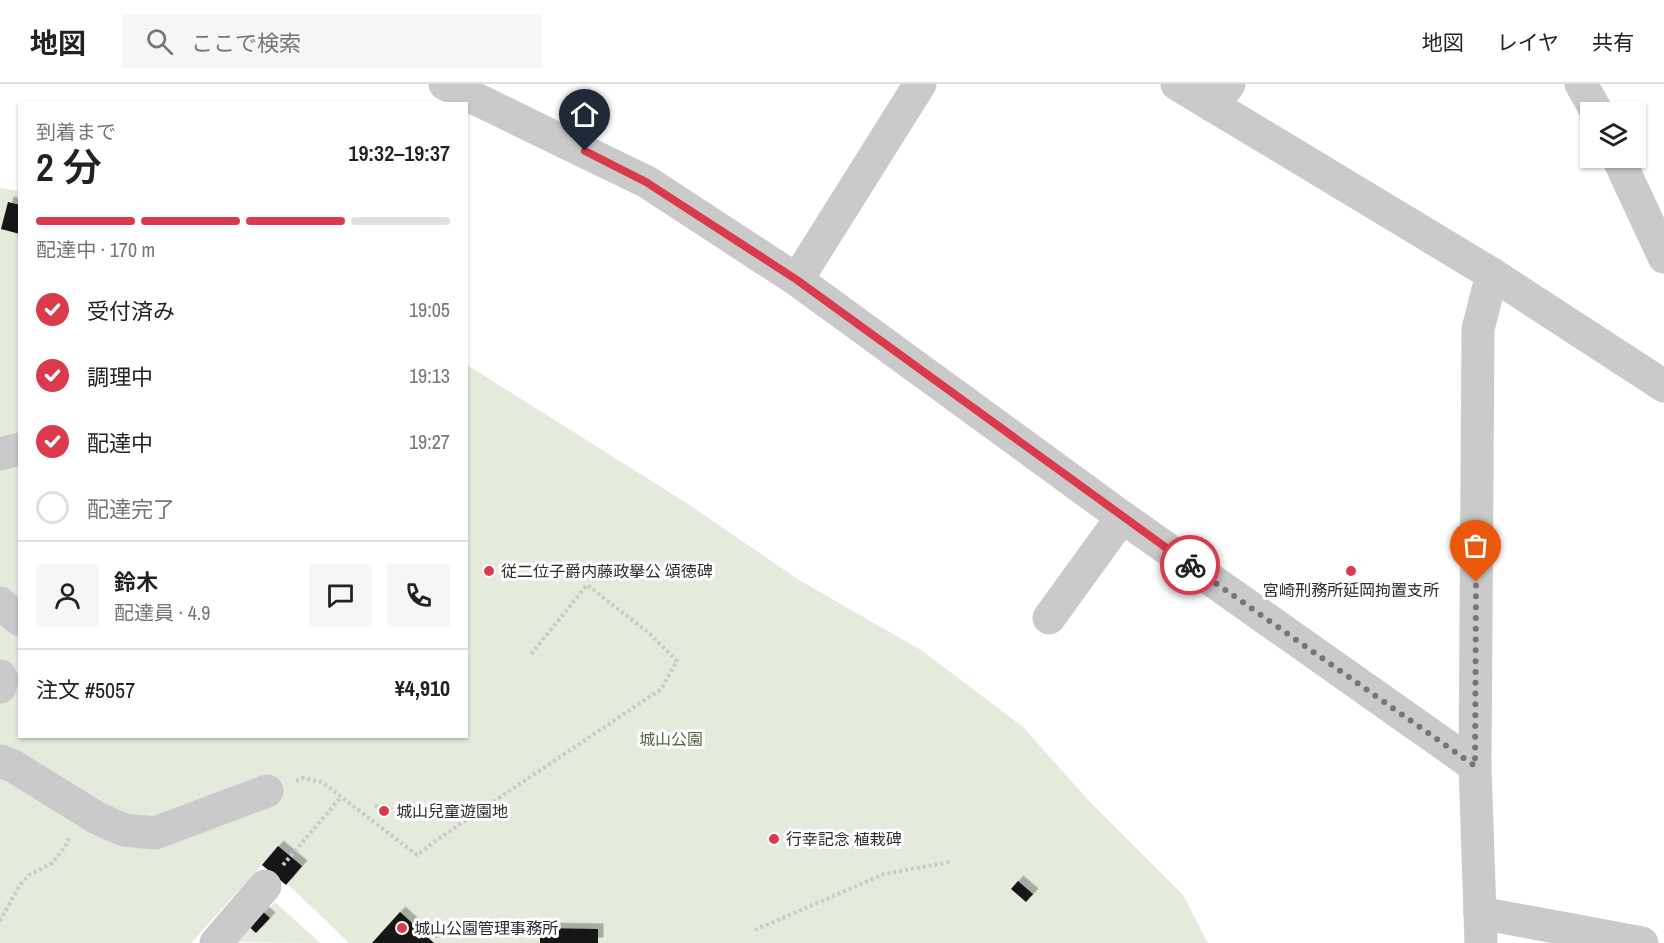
<!DOCTYPE html>
<html lang="ja">
<head>
<meta charset="utf-8">
<style>
	body { margin:0; font-family:"Archivo Narrow","Noto Sans JP",sans-serif; background:#f6f6f6; color:#222; height:100vh; display:flex; flex-direction:column; font-size:22px; white-space:nowrap }
	* { box-sizing:border-box; margin:0 }
	p { font-size:20px; color:#767676 }
	.icon { flex:none; width:33px; height:33px; fill:none; stroke:currentColor; stroke-width:2; stroke-linecap:round; stroke-linejoin:round }
	.map { position:relative; flex:1; overflow:hidden }
	.sheet { position:absolute; left:18px; top:18px; width:450px; height:636px; display:flex; flex-direction:column; background:#fff; border-radius:0px; box-shadow:0 2px 4px #0004 }
	.sheet>* { flex:none }
	.controls { position:absolute; left:1580px; top:18px; display:grid; gap:12px }
	.controls a { display:grid; place-items:center; width:66px; height:66px; border-radius:0px; background:#fff; box-shadow:0 2px 4px #0004; font-size:30px }
	.pin { position:absolute; display:grid; place-items:center; width:51px; height:51px; color:#fff; margin:-62px -26px; border-radius:50% 50% 50% 0; rotate:-45deg; box-shadow:0 0 6px #0007 }
	.pin .icon { rotate:45deg }
	.courier { position:absolute; display:grid; place-items:center; width:60px; height:60px; margin:-30px; border:4px solid #db394c; border-radius:50%; background:#fff; color:#222; box-shadow:0 2px 8px #0007 }
	.headline em { font-style:normal; font-weight:600 }
	.headline div { display:flex; flex-direction:column-reverse }
	.headline { display:flex; align-items:center; justify-content:space-between; height:102px; padding:0 18px }
	h1 { font-size:39px; font-weight:600; line-height:45px }
	.bar { display:grid; grid-template-columns:repeat(4,1fr); gap:9px 6px; align-content:center; height:72px; padding:0 18px }
	.bar i { height:8px; border-radius:4px; background:#e0e0e0 }
	.bar .selected { background:#db394c }
	.bar p { grid-column:span 4 }
	.line { display:flex; align-items:center; gap:15px; padding:0 18px; border-top:2px solid #e0e0e0 }
	.line div { flex:1 }
	.round { display:grid; place-items:center; flex:none; width:63px; height:63px; border-radius:0px; background:#f6f6f6 }
	ol { padding:0 18px; list-style:none }
	li { display:flex; align-items:center; gap:18px; height:66px }
	li p { margin-inline-start:auto }
	li .icon { padding:6px; border-radius:50%; background:#db394c; color:#fff; stroke-width:4 }
	li:last-child { color:#767676 }
	li i { width:33px; height:33px; border:3px solid #e0e0e0; border-radius:50% }
	header { display:flex; align-items:center; gap:36px; box-sizing:border-box; height:84px; padding:0 30px; background:#fff; border-bottom:2px solid #e0e0e0 }
	header strong { font-size:28px }
	nav { display:flex; gap:33px; margin-inline-start:auto; font-size:21px }
	.search { width:420px; height:54px; background:#f6f6f6; display:flex; align-items:center; gap:15px; box-sizing:border-box; padding:0 21px; border-radius:0px; color:#767676; font-size:22px }
	.map>svg:first-child { display:block }
</style>
</head>
<body>
<header>
<strong>地図</strong>
<div class="search"><svg class="icon" aria-label="search" viewBox="0 0 24 24"><circle cx="10" cy="10" r="6"/><path d="M15 15l6 6"/></svg>ここで検索</div>
<nav><a>地図</a><a>レイヤ</a><a>共有</a></nav>
</header>
<div class="map">
<svg width="1664" height="859" viewBox="0 0 1664 859">
	<defs>
		<filter id="shadow"><feDropShadow dx="5.5" dy="-5.5" stdDeviation="0" flood-color="#0004"/></filter>
	</defs>
	<rect width="100%" height="100%" fill="#fff"/>
	<g fill="#e4eadc">
		<path d="M0,104L20,107V652H466L467,281L685,418L799,496L921,566L1023,643L1090,718L1183,811L1208,859H349L295,807L262,781L191,859H0Z"/>
		<path d="M275,818L320,859L239,858Z"/>
	</g>
	<g fill="#141414" filter="url(#shadow)">
		<path d="M8,118L20,121V150L1,145Z"/>
		<path d="M278,762L302,782L286,801L262,781Z"/>
		<path d="M1018,797L1033,810L1026,818L1011,805Z"/>
		<path d="M260,825L270,834L256,849L246,840Z"/>
		<path d="M400,828L434,859H372Z"/>
		<path d="M540,844L598,845V859H540Z"/>
	</g>
	<g fill="none" stroke-linecap="round" stroke-linejoin="round">
		<g stroke="#cacaca" stroke-width="4" stroke-dasharray="3 3" stroke-linecap="butt">
			<path d="M296,697L303,694L322,698L417,771L438,755L661,605L677,577L649,549L587,501L531,570"/>
			<path d="M375,721L379,724"/>
			<path d="M283,781L341,713"/>
			<path d="M0,837L19,802L29,791L52,779L65,763L70,752"/>
			<path d="M755,846L884,790L950,778"/>
		</g>
		<g stroke="#cacaca" stroke-width="33">
			<path d="M445,0L647,98L797,196L1122,433L1475,682"/>
			<path d="M1177,0L1492,190L1664,302"/>
			<path d="M1581,0L1597,28"/>
			<path d="M1213,22L1229,0"/>
			<path d="M1618,74L1664,173"/>
			<path d="M797,196L920,0"/>
			<path d="M0,370L20,365"/>
			<path d="M0,519L20,536"/>
			<path d="M1049,534L1122,433"/>
			<path d="M0,592L2,596L0,603"/>
			<path d="M0,677L13,682L97,734L124,746L155,749L267,707"/>
			<path d="M1480,829L1642,859"/>
			<path d="M216,859L265,802"/>
			<path d="M1481,859L1475,682L1478,245L1492,190"/>
		</g>
	</g>
	<g fill="none" stroke-linecap="round" stroke-linejoin="round">
		<path stroke="#767676" stroke-width="6" stroke-dasharray="0 10.8" d="M1190,481L1475,682L1476,498"/>
		<path stroke="#db394c" stroke-width="8" d="M585,67L646,98L797,196L1190,481"/>
	</g>
	<g fill="#db394c" stroke="#fff" stroke-width="2">
		<circle cx="489" cy="487" r="6"/>
		<circle cx="1351" cy="487" r="6"/>
		<circle cx="384" cy="727" r="6"/>
		<circle cx="774" cy="755" r="6"/>
		<circle cx="402" cy="844" r="6"/>
	</g>
	<g text-anchor="middle" dominant-baseline="central" stroke-width="6" stroke-linejoin="round" paint-order="stroke">
		<g font-size="16" fill="#2d2d2d" stroke="#fff" text-anchor="start">
			<text x="501" y="487">従二位子爵内藤政擧公 頌徳碑</text>
			<text x="1351" y="506" text-anchor="middle">宮崎刑務所延岡拘置支所</text>
			<text x="396" y="727">城山兒童遊園地</text>
			<text x="786" y="755">行幸記念 植栽碑</text>
			<text x="414" y="844">城山公園管理事務所</text>
		</g>
		<g font-size="16" fill="#52663e" stroke="#fff">
			<text x="671" y="655">城山公園</text>
		</g>
	</g>
</svg>
<div class="controls">
<a><svg class="icon" aria-label="layers" viewBox="0 0 24 24"><path d="M12 4l9 5-9 5-9-5zM3 14l9 5 9-5"/></svg></a>
</div>
<div class="pin" style="left:1476px;top:498px;background:#ea580c"><svg class="icon" aria-label="bag" viewBox="0 0 24 24"><path d="M5 8h14l-1 12H6zM9 8a3 3 0 0 1 6 0"/></svg></div>
<div class="pin" style="left:585px;top:67px;background:#1f2937"><svg class="icon" aria-label="home" viewBox="0 0 24 24"><path d="M3 11l9-7 9 7M6 9v11h12V9"/></svg></div>
<div class="courier" style="left:1190px;top:481px"><svg class="icon" aria-label="bike" viewBox="0 0 24 24"><circle cx="6" cy="16" r="4"/><circle cx="18" cy="16" r="4"/><path d="M6 16l4-8h5l3 8M10 8l3 8H6M13 5h3"/></svg></div>
<section class="sheet">
<div class="headline"><div><h1>2 分</h1><p>到着まで</p></div><em>19:32–19:37</em></div>
<div class="bar"><i class="selected"></i><i class="selected"></i><i class="selected"></i><i></i><p>配達中 · 170 m</p></div>
<ol>
<li><svg class="icon" aria-label="check" viewBox="0 0 24 24"><path d="M5 12l5 5 9-10"/></svg>受付済み<p>19:05</p></li>
<li><svg class="icon" aria-label="check" viewBox="0 0 24 24"><path d="M5 12l5 5 9-10"/></svg>調理中<p>19:13</p></li>
<li><svg class="icon" aria-label="check" viewBox="0 0 24 24"><path d="M5 12l5 5 9-10"/></svg>配達中<p>19:27</p></li>
<li><i></i>配達完了</li>
</ol>
<div class="line" style="height:108px"><a class="round"><svg class="icon" aria-label="person" viewBox="0 0 24 24"><circle cx="12" cy="8" r="4"/><path d="M4 21q1-7 8-7t8 7"/></svg></a><div><b>鈴木</b><p>配達員 · 4.9</p></div><a class="round"><svg class="icon" aria-label="chat" viewBox="0 0 24 24"><path d="M4 5h16v11H9l-5 4z"/></svg></a><a class="round"><svg class="icon" aria-label="phone" viewBox="0 0 24 24"><path d="M5 4h4l2 5-3 2q2 4 5 5l2-3 5 2v4C11 20 4 13 5 4z"/></svg></a></div>
<div class="line" style="height:78px"><div>注文 #5057</div><b>¥4,910</b></div>
</section>
</div>
</body>
</html>
